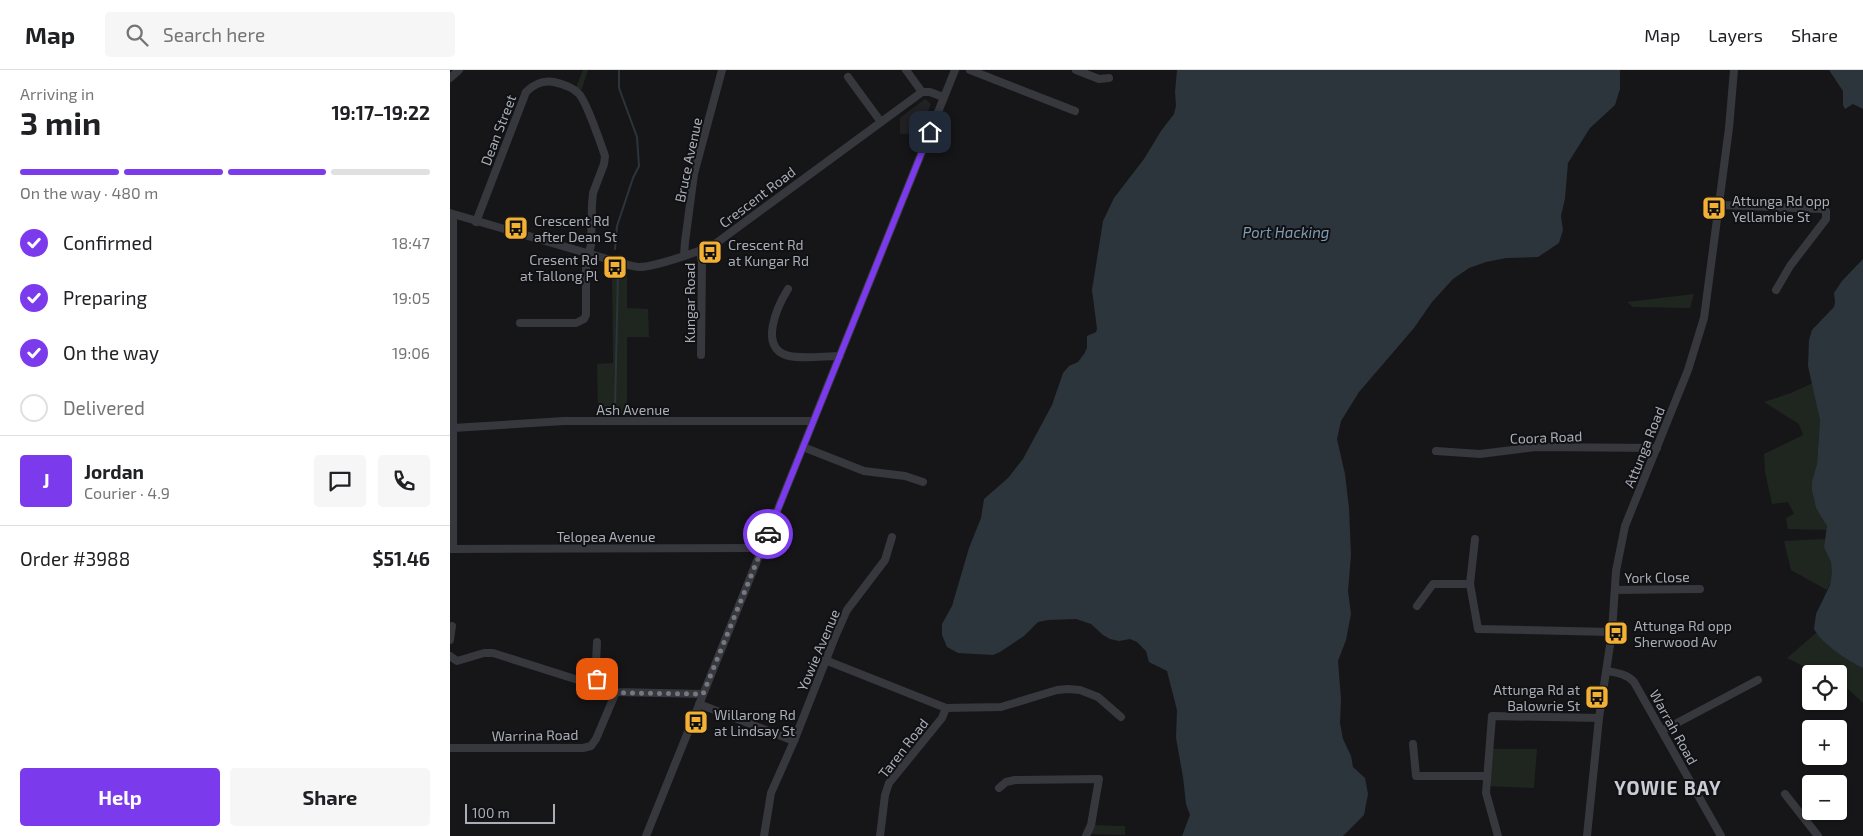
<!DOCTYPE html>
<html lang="en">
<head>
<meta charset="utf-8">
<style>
	body { margin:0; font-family:"Exo 2",sans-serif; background:#f6f6f6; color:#202124; height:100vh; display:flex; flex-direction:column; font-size:19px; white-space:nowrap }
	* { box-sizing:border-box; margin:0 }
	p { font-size:16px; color:#757577 }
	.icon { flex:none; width:28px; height:28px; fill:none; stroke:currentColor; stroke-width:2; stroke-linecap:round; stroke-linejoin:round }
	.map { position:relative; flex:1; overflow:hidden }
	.side { display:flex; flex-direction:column; background:#fff; width:450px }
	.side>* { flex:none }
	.buttons { position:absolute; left:1352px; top:595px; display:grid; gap:10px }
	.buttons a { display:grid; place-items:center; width:45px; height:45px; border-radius:5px; background:#fff; box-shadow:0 1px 4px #0004; font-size:25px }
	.scale { position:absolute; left:15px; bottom:12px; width:90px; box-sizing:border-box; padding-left:5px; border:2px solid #a8adb8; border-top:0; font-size:14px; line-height:18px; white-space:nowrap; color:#a8adb8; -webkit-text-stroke:4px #111113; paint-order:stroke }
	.pin { position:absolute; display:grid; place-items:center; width:42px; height:42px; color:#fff; margin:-21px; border-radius:10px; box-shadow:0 2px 8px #0006 }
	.courier { position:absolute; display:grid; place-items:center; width:50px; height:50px; margin:-25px; border:4px solid #7c3aed; border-radius:50%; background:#fff; color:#222; box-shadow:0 1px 6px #0007 }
	.summary em { font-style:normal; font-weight:700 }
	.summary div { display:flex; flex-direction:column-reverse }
	.summary { display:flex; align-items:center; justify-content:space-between; height:85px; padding:0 20px }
	h1 { font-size:32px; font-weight:700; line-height:38px }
	.bar { display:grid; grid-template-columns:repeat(4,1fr); gap:8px 5px; align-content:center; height:60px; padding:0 20px }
	.bar i { height:6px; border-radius:4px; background:#e0e0e0 }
	.bar .current { background:#7c3aed }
	.bar p { grid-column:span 4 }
	.line { display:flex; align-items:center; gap:12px; padding:0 20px; border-top:1px solid #e0e0e0 }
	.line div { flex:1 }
	.round { display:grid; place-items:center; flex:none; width:52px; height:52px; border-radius:5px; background:#f6f6f6 }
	ol { padding:0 20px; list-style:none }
	li { display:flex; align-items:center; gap:15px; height:55px }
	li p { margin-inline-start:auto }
	li .icon { padding:5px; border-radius:50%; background:#7c3aed; color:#fff; stroke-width:4 }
	li:last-child { color:#757577 }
	li i { width:28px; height:28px; border:2px solid #e0e0e0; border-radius:50% }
	.cta { display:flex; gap:10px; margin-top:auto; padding:10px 20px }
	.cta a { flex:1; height:58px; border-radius:5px; background:#7c3aed; color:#fff; font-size:20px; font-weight:700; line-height:58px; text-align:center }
	.cta a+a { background:#f6f6f6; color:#202124 }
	header { display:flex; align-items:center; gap:30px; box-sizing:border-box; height:70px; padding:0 25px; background:#fff; border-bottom:1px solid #e0e0e0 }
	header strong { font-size:24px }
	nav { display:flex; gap:28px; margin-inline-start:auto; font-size:18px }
	.search { width:350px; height:45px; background:#f6f6f6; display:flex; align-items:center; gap:12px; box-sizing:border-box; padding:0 18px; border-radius:5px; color:#757577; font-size:19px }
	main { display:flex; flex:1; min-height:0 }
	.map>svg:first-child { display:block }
</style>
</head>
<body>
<header>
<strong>Map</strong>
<div class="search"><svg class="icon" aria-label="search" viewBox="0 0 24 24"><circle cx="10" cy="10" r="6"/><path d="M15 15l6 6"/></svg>Search here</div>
<nav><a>Map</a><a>Layers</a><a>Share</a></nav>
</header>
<main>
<section class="side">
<div class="summary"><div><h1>3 min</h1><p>Arriving in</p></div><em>19:17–19:22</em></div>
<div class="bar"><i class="current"></i><i class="current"></i><i class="current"></i><i></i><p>On the way · 480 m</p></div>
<ol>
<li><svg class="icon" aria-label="check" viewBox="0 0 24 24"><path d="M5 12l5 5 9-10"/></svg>Confirmed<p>18:47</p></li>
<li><svg class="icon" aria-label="check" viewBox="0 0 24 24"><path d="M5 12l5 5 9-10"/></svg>Preparing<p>19:05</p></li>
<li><svg class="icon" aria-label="check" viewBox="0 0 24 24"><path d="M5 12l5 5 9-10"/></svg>On the way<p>19:06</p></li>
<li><i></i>Delivered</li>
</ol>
<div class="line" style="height:90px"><b class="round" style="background:#7c3aed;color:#fff">J</b><div><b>Jordan</b><p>Courier · 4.9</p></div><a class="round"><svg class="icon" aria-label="chat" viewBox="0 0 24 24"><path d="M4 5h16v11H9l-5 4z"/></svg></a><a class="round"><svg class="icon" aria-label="phone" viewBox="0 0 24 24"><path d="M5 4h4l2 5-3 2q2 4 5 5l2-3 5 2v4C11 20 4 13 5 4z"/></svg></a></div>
<div class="line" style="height:65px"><div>Order #3988</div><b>$51.46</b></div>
<div class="cta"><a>Help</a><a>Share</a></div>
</section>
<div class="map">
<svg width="1413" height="766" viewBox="0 0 1413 766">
	<rect width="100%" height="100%" fill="#161618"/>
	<path fill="#222225" d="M475,29L481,34L469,63L450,64V48Z"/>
	<g fill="#1e261f">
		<path d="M133,0H138L130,24L125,20Z"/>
		<path d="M162,200L177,205V238L198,239L199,267H177V346L148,345L147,294L163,293Z"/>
		<path d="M1244,224L1240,238L1183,237L1177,232Z"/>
		<path d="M1363,313L1370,350L1367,394L1362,421L1366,438L1376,452L1377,460L1338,459L1336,448L1344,444L1338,432L1322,434L1315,402L1314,384L1353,365L1349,354L1314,332L1341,323Z"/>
		<path d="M1375,469C1373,479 1379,483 1381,492C1384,501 1382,511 1377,520L1341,500L1334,471Z"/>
		<path d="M1366,563L1394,587L1413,598V633L1398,619L1389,614V604H1369L1337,588Z"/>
		<path d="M1038,679H1087L1084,718L1036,716Z"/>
		<path d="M641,755L675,756V765L637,764Z"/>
	</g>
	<g fill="#2c353c">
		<path d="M727,0H1170V19L1165,35L1140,58L1118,93L1115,128L1111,146L1113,160L1109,173L1088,187L1056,188L1036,192L1019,198L1003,209L982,232L964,258L909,322L891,351L887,369L895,404L899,438L901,485L898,521L901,544L896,570L888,591L891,629L890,653L893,669L901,686L903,697L915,708L918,724L914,745L893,766H732L740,745L736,734L733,707L726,668L727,640L717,601L699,592L696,581L687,572L680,569L669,571L660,569L653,565L641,554L626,549L598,550L588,552L574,566L550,582L543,585L508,583L497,577L492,565V554L502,536L519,478L531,448L534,429L558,408L573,389L602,335L613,303L619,296L628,292L634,284L637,278V266L646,262L647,259L642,220L653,151L664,128L694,89L711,61L724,44L726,36L725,22Z"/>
		<path d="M1379,0H1413V39L1403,34L1395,39L1393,35V21Z"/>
		<path d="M1413,189V598C1398,591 1372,574 1364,559L1366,544L1380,515L1382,503L1381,492L1374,477L1377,456L1366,438L1362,421V412L1367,394L1370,350L1358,296L1359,270L1362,260L1384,237L1385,232L1384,223L1392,211Z"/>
	</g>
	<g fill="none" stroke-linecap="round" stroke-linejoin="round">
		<g stroke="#2c353c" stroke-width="2">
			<path d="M165,179L167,156L183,108L189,96L187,67L169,18V0"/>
			<path d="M165,339L168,201"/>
		</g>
		<g stroke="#37383d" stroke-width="8">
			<path d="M456,0L472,22"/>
			<path d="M520,0L625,41"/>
			<path d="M626,0L649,9L659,8"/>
			<path d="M398,7L431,52"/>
			<path d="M0,8L9,0"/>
			<path d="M1269,135L1372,139L1376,141V149L1340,196L1326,220"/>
			<path d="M0,143L174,194C179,195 184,197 189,197C205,197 251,181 265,174L472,22H480L493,27"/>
			<path d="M3,145V479"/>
			<path d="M26,152L76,22C84,14 93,10 104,12C113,14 123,17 129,24C136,31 151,74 155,86L154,94L143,123L142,134L141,175L136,193V245L134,249L126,253H70"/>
			<path d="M250,181L252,192L251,285"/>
			<path d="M234,186L235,172L244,104L272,0"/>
			<path d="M338,219C328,235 307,279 339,286C353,289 375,286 390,286"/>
			<path d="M3,358L114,351H363"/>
			<path d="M353,377L414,401L455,406L473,412"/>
			<path d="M986,381L1030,384L1086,377L1207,378"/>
			<path d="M0,479L312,478"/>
			<path d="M1020,514L1025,469"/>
			<path d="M1165,520L1250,519"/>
			<path d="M967,536L983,514H1020L1028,559L1162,562"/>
			<path d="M0,570L2,556"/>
			<path d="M0,586L7,591L34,583H43L166,622L253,624"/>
			<path d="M375,590L496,638L551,637L607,620L618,619L630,620L648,627L671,647"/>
			<path d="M1157,601C1167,603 1177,604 1184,612L1271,766"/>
			<path d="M145,615L147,572"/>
			<path d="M249,634L344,671"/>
			<path d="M1212,661L1308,610"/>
			<path d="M963,674L966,706H1036"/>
			<path d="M0,678H133L141,676L146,669L166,622"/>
			<path d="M549,718L556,712L565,710L649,709L641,755L636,766"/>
			<path d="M1335,724L1368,766"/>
			<path d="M196,766L505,0"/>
			<path d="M314,766L321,723L344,671L385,567L397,540L435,490L442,467"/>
			<path d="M430,766L435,725L439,713L492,648L496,638"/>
			<path d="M1048,766L1036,723L1042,646L1149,648"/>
			<path d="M1137,766L1149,648L1162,562L1166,501L1175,456L1238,300L1254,248L1279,58L1284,0"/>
		</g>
	</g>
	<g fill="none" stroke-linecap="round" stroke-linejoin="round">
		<path stroke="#757880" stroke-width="5" stroke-dasharray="0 9" d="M147,609L145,615L166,622L176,623L253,624L318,464"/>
		<path stroke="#7c3aed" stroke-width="6" d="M318,464L480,62"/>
	</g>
	<defs>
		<g id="bus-square" transform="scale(1.25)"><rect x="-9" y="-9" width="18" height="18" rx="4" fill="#f2b134" stroke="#111113"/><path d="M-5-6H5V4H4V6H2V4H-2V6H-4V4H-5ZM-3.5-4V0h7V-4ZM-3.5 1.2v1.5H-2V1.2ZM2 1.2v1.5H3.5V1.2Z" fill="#111"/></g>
	</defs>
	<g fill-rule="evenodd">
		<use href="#bus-square" x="1264" y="138"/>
		<use href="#bus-square" x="66" y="158"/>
		<use href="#bus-square" x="260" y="182"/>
		<use href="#bus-square" x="165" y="197"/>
		<use href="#bus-square" x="1166" y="563"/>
		<use href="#bus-square" x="1147" y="627"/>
		<use href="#bus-square" x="246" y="652"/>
	</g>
	<g text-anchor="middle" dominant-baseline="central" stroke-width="4" stroke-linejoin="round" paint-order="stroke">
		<g font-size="14" fill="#a8adb8" stroke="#111113">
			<text transform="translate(48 60) rotate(-69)">Dean Street</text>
			<text transform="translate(238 90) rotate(-78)">Bruce Avenue</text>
			<text transform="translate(307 127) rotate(-37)">Crescent Road</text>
			<text transform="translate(239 233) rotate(-90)">Kungar Road</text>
			<text x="183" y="339">Ash Avenue</text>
			<text transform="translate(1096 367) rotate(-2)">Coora Road</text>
			<text transform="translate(1194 377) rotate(-68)">Attunga Road</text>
			<text x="156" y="466">Telopea Avenue</text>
			<text transform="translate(1207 507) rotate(-1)">York Close</text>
			<text transform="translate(368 580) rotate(-67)">Yowie Avenue</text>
			<text transform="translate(1224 657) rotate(61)">Warrah Road</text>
			<text transform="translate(85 665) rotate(-1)">Warrina Road</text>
			<text transform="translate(453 678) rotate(-52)">Taren Road</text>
		</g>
		<g font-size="14" fill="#a8adb8" stroke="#111113" text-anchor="start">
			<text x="1282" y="130">Attunga Rd opp<tspan x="1282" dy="16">Yellambie St</tspan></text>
			<text x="84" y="150">Crescent Rd<tspan x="84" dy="16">after Dean St</tspan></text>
			<text x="278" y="174">Crescent Rd<tspan x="278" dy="16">at Kungar Rd</tspan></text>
			<text x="148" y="189" text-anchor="end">Cresent Rd<tspan x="148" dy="16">at Tallong Pl</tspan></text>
			<text x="1184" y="555">Attunga Rd opp<tspan x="1184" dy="16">Sherwood Av</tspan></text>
			<text x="1130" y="619" text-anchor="end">Attunga Rd at<tspan x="1130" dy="16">Balowrie St</tspan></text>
			<text x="264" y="644">Willarong Rd<tspan x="264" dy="16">at Lindsay St</tspan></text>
		</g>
		<g font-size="15" font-style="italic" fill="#7f9bb3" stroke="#111113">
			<text x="836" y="162">Port Hacking</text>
		</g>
		<g font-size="19" font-weight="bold" letter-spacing="1" fill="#c9ccd4" stroke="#111113">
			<text x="1218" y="717">YOWIE BAY</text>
		</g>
	</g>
</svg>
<div class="buttons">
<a><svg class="icon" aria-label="locate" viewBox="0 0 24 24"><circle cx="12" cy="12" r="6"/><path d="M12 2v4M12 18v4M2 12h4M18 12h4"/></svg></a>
<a>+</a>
<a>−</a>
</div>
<div class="scale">100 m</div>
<div class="pin" style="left:147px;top:609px;background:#ea580c"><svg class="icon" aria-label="bag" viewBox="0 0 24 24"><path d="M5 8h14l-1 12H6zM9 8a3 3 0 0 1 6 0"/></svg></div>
<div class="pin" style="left:480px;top:62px;background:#1f2937"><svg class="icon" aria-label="home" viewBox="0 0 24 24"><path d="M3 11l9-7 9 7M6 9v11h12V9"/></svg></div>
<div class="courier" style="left:318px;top:464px"><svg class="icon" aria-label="car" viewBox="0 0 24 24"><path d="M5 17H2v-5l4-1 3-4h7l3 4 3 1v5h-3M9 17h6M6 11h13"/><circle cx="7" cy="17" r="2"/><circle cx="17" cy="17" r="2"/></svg></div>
</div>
</main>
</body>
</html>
